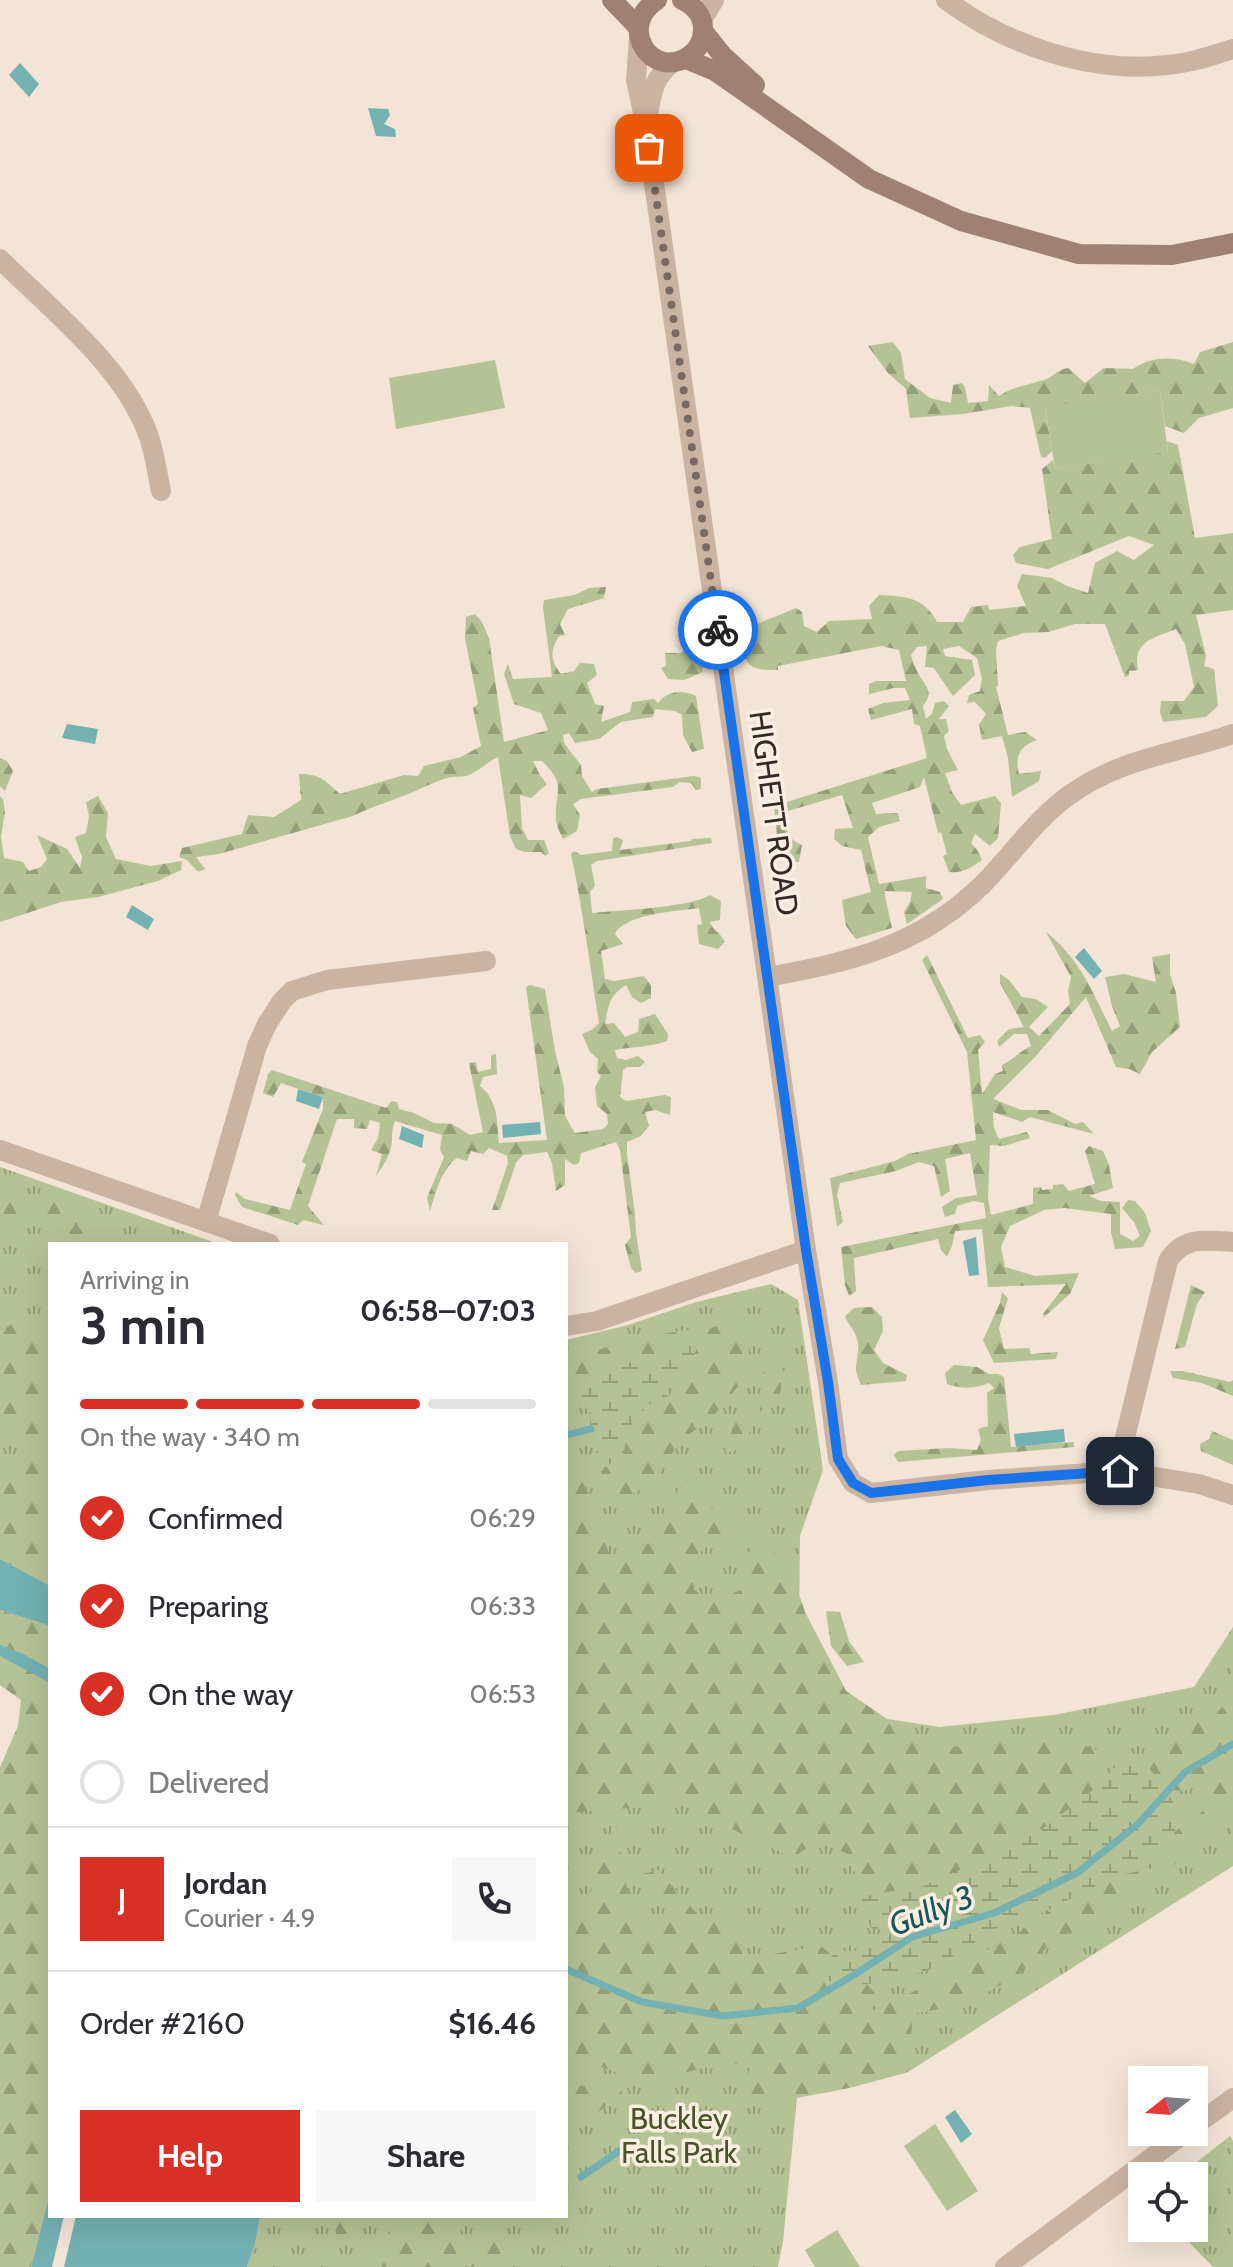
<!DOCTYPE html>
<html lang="en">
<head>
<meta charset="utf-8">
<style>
	body { margin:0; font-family:Cabin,sans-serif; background:#f7f7f7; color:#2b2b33; height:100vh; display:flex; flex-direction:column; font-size:30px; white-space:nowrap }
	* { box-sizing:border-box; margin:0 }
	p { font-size:26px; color:#7c7c81 }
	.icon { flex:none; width:44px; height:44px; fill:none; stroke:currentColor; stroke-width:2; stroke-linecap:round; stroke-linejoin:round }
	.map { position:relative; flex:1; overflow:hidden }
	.sheet { position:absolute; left:48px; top:1242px; width:520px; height:976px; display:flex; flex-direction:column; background:#fff; border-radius:0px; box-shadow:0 8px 32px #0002 }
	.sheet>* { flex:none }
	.needle { width:52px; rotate:253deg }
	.tools { position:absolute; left:1128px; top:2066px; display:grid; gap:16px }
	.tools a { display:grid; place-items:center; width:80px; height:80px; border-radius:0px; background:#fff; box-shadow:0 8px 32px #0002; font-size:40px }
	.pin { position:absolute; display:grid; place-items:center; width:68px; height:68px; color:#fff; margin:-34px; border-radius:16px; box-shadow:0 4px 12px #0006 }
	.courier { position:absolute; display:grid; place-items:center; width:80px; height:80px; margin:-40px; border:6px solid #1a73e8; border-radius:50%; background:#fff; color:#222; box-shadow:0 2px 10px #0007 }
	.summary em { font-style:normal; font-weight:700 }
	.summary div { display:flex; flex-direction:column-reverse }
	.summary { display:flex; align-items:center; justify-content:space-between; height:136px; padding:0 32px }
	h1 { font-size:52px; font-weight:700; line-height:60px }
	.bar { display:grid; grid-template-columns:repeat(4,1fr); gap:12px 8px; align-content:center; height:96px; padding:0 32px }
	.bar i { height:10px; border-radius:6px; background:#e1e1e2 }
	.bar .current { background:#d93025 }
	.bar p { grid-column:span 4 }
	.line { display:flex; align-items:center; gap:20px; padding:0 32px; border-top:2px solid #e1e1e2 }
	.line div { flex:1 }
	.round { display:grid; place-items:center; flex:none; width:84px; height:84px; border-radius:0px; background:#f7f7f7 }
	ol { padding:0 32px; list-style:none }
	li { display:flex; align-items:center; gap:24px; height:88px }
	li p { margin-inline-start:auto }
	li .icon { padding:8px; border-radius:50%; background:#d93025; color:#fff; stroke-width:4 }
	li:last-child { color:#7c7c81 }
	li i { width:44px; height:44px; border:4px solid #e1e1e2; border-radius:50% }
	.cta { display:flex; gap:16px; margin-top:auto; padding:16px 32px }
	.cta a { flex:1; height:92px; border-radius:0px; background:#d93025; color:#fff; font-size:32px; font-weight:700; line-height:92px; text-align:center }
	.cta a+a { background:#f7f7f7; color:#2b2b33 }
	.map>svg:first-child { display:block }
</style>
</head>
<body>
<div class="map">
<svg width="1233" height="2267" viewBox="0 0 1233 2267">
	<defs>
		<pattern id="grass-tufts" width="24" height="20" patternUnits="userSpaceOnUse" patternTransform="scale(2)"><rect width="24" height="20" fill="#b5c295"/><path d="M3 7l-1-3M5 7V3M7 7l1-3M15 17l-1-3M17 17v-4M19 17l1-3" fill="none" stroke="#949e79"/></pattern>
		<pattern id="forest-firs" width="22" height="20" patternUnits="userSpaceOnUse" patternTransform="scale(2)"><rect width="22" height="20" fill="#b5c295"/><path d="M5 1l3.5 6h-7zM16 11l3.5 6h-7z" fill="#949e79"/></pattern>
		<pattern id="wetland-marsh" width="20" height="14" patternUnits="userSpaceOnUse" patternTransform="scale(2)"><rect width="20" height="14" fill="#b5c295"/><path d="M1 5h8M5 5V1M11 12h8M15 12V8" fill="none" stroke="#949e79"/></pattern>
	</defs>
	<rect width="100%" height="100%" fill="#f3e4d6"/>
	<g fill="url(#grass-tufts)">
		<path d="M0,1167L219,1244H50V1586L0,1559Z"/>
		<path d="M771,1284L798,1300L823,1470L800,1536L799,1630H814L846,1691L887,1719L940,1727L1054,1715L1194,1687L1233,1627V1866L908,2072L849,2088L797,2098L783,2241L778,2267H247L255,2244L260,2216H566V1340L628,1325L696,1302Z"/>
		<path d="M1230,2136L1233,2141V2267H1213L1175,2228H1194V2176H1179Z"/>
	</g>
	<g fill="url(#forest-firs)">
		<path d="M893,342L901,353L905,379L930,398L951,403L953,385L962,383L965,388L968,403L988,401L989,385L999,396C1015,386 1027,385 1044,380C1053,377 1058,369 1068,368L1085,383L1104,368L1133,369C1150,356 1175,356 1194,364L1200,352L1233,342V408L1199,418L1184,433L1165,426L1160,390L1045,408L1052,451L1045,458L1041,457L1030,408L1011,406L963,414L910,418L906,389L888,373L868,346Z"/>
		<path d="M1167,441L1178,445L1195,538L1233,533V610L1196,615L1206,656L1204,666L1214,669L1218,706L1206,717L1163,722L1160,712L1161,701H1184L1194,687L1185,644L1176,629C1154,638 1132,641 1138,670L1129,671V676L1125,677L1105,624H1075L1048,632L1024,633L998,641L996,650L998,686L996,687L1008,735L1025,732L1037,740C1019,747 1015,755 1019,774L1041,771L1039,781L1012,797L1008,758L1002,736L982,740L979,725L986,714L975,702L967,703L969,695L980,691L982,679L977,658L959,646L943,649L945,656L972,660L975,675L953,696L934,668L925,667L927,646L917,647L911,655C913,662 916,669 919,675C927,688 934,692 923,706L926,719L932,714L935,703L944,701L949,706L939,719H946L949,731L944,736L947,749L958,770L945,773L952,792L961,805L995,796L1001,803L998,838L990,846L975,834L971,843L978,851L982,860C972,867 962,874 949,872L943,856L947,854L941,832L938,833L924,777L920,787L872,803L876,814L898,813L900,821L879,827L868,837L879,884L926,876V888L940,892L943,899L907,924L904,912L910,902L912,892L884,891L892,928L856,939L846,926L842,900L871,892L861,850L842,846L834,839L835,829L853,828L842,795L785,812C786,828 786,839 802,845L799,862H786L779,856L774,806L927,758L920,726L914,724L912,709L871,720L868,709L883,703L910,700L905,688H894L869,694V684L876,681H906L899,650L881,646L778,666V670C740,671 742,659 750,627L796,608L802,612L804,626L817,632L829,621L872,619L869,606L879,595C905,596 924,597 937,622H963L971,607L988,605L989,610L1026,606L1017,586L1022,574L1052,578L1067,586L1088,593L1095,563L1117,551L1134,560L1154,545L1129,536L1048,569L1016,563L1013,555L1020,547L1052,539L1042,469L1053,460L1055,469L1168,451Z"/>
		<path d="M606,587L604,598L568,609L560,624L565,635L559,636C550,651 550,660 561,674L574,671L580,663L594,664L597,675L587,683L595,704L604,706L601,722L630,712L632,702L654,699L658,703C667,691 682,689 696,696L704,749L692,752L683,735L682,715L675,711L655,709L653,717L621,722L599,739L575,743L569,733L563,735L564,743L581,765L582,776L592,792L597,789L694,776L701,778V789L696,790L691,783L680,782L673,787L581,799L573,804L580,815L577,831L563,839C560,833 557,827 556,821C554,791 568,786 542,761H533L540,775L547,784L531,798L520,795L522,828L528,840H544L549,853L545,856L541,852H524L516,849L510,836L498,757C487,762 479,772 466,776C460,777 453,776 447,778C430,783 416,792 400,797C383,804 368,808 353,816L219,854L196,857L205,869L198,872L187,860L179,857L182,848L242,834L248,815L274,817L301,800L299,774C321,774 324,780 340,794L404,775L418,776L424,766L461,757L481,746L473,708L478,704L465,638L466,617L475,614L482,622L489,638L504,742L548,730L541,713L514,704L504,674L508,664L513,679L552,677L543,607L544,600L575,595L589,588Z"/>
		<path d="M689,643L700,646L703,672L684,680L668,679L661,668L666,666L665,653H681Z"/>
		<path d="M0,758L7,761L13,771L5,791L0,786Z"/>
		<path d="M0,796L3,799L5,812L1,837L4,858L23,862L29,871L41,867L47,859L37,835L67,849L80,868L82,857L75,837L86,833L89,816L86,802L98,796L108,813L106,837L116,859L151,866L182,861L181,870L158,881L98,897L61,902L0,922Z"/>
		<path d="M617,837L623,840L620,850L691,841L692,839L711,838L712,843L597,861L591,865L595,886L590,892L592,913C619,910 689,908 710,895L721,901L720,920L710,922C713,931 721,933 725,942L718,949L699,944L697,925L702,924L699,908C679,911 623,914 615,934L623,944L601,951L605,979L614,981L644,976L651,985V998L641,1003L632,997L626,985C608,997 609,1005 605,1024L614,1023L625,1037L638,1032L639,1019L655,1014L668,1034L667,1041C647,1048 635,1046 615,1050L617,1058L626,1060L638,1056L645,1062L640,1067H627L623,1070L620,1097L626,1101L665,1095L671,1097L670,1115L655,1110L645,1112L649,1126L641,1136L627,1142V1154L635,1214L636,1233L642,1271L636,1273L631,1268L625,1245L631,1237L620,1150L616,1142L581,1153L579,1163L574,1165L565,1159V1185L556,1191L552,1163L547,1152L523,1155L516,1163L500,1210H492L508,1163L507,1156L489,1148L483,1154L471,1151L467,1161L457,1158C441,1169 436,1193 430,1211L427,1198L444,1157L440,1150L442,1135L395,1121C392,1129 392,1133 392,1140C392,1153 382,1168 376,1176L382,1154L371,1150L378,1138L380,1123L370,1120L367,1129L354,1128V1119H337L308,1206L324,1225L303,1220L298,1225L242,1207L235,1195L236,1192L245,1199L290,1210L306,1164L302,1162L323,1109V1097L281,1083L273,1097L263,1093L268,1074L272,1070L386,1108L392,1101L397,1102L399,1109L414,1113L434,1123L452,1124L470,1135L483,1132L469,1063L476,1062L478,1072L491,1069V1055L496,1054L497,1074L483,1077L480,1086C498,1100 497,1121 499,1143L547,1140L526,987L530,985L545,989L555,1051L564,1087L565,1116L575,1133L603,1129L608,1124L607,1114L597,1106L595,1087L601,1076L597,1072L598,1059L590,1052L582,1034L593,1029L599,1023C590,967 583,910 571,854L574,851L581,855L612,851L613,838Z"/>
		<path d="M1046,932C1079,957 1094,995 1112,1031L1120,1026L1112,1006L1105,977L1124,974L1156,982L1152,957L1170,954V974L1176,993L1180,1027L1152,1052L1140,1074L1129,1069L1116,1067L1086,997L1036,1056L993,1099L1021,1110H1048L1075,1124L1083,1122L1094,1134L1030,1117L1022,1122L993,1112L994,1128L999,1139L1027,1132L1030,1138L1004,1146L990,1145L988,1198L991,1215L1033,1204V1188L1041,1187L1042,1190L1053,1189V1185L1063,1184L1069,1191L1095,1184L1085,1151L1089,1146L1103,1151L1109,1165L1113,1188L1089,1196L1101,1201L1120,1202V1234L1133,1241L1140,1236L1134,1222L1122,1208L1128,1200L1135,1201L1145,1213L1151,1231L1143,1247L1115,1249L1111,1232V1214L1064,1208L1044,1210L1010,1226L1001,1247L1005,1267L1035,1276L1079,1273L1070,1294L1044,1317L1043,1314L1066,1284L988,1287L982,1229L955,1231L952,1246L947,1257L941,1250L938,1239L854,1258L856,1291L849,1296L845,1285L841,1247L986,1218L984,1203L973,1201L957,1206L955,1214L945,1217L942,1207L956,1198L977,1195L970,1153L945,1159L950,1191L941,1197L934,1166L919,1162L896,1171L840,1183L837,1195L843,1222L837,1227L830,1178L895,1161L908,1154L976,1140L967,1052L922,960L927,955L968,1038L980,1035L985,1042L978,1050L982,1094L995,1074L1003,1071L1002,1065C1013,1060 1020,1051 1031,1046L1027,1034H1014L999,1047L997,1041L1009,1029L1024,1027L1000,983V974L1009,980L1022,997L1036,999L1048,1007L1029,1027L1039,1036L1070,1004L1068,991L1071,977Z"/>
		<path d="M0,1190L21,1196L16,1217L7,1227L0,1222Z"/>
		<path d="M51,1201L69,1210L105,1240L128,1244H50V1250L40,1224Z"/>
		<path d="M1191,1285L1205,1292L1197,1304L1185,1347L1175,1349Z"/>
		<path d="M1002,1292L1008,1298L999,1328L1004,1349L1029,1348L1031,1354L1058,1352L1056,1359L994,1363L983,1340L1000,1303Z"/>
		<path d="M872,1307L882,1317L883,1331L874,1350L883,1363L907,1375L906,1381L861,1385C859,1379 855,1372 856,1366C857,1356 860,1349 857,1339C855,1330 848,1325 845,1316L854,1308Z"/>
		<path d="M736,1316L748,1322L749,1353L744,1379L712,1418L682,1439L652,1483L621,1500L608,1494L601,1472L608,1464H617L622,1458L628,1429L648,1404L658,1402L671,1387L679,1383L691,1364L674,1342L658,1358L614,1365L603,1373L590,1376L577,1390L581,1404L566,1429L610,1556L664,1538V1507L691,1476L714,1513L736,1514L749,1534L719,1536L692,1559L694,1590L715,1603L746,1587L740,1565L758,1540L789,1565L805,1612L846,1691L887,1719L899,1741L963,1747L1050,1731L1096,1750L1097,1787L1048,1825L1019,1843L924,1886L860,1897L851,1855L816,1841L793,1858L715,1821L681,1797L643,1807L566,1813V1362L578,1356L631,1340L685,1330L706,1331Z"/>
		<path d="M23,1319L50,1343V1586L0,1559V1479L27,1451L0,1419V1330Z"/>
		<path d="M773,1356L784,1372L780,1393L760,1412L764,1368Z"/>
		<path d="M954,1365L977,1367L989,1374H998L1004,1377L1011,1447L1074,1442V1447L898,1462L894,1455L898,1451L948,1448L977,1450L981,1440L978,1429L988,1426L987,1393L994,1388L989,1383C975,1389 961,1389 947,1384L945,1373Z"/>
		<path d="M1170,1371H1183L1230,1382L1233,1380V1396L1202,1383L1173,1378Z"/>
		<path d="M751,1413L754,1425L740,1449L725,1453L735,1421Z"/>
		<path d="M1212,1431L1233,1440V1465L1201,1451L1200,1444L1209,1439Z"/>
		<path d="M0,1610L50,1626V2193L31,2267H0V1767L18,1726L21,1700L0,1685Z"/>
		<path d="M826,1611L840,1612L849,1641L864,1662L847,1666L831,1646Z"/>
		<path d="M1233,1694V1809L1159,1880L1097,1914L1047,1947L1016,1977L965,2004L913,2014L908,2072L849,2088L797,2097L770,2106L750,2097L749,2063L707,2067L649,2082L635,2079L602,2067L566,2071V1892L574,1907L591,1891L598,1843L616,1827L628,1893L642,1924L662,1932L669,1913L639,1875L658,1870L701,1918L735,1925L749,1958L821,1946L867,1984L876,1995L869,2012L913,1992L1023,1930L1061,1903L1115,1876L1203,1811L1217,1776L1184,1791L1131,1787L1129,1773L1170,1745L1181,1721L1216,1714Z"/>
		<path d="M566,2085L597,2086L623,2092L600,2111L566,2117Z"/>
		<path d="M694,2119L708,2125L693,2144L684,2134L683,2122Z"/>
		<path d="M334,2216H358L355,2239L336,2234Z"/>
		<path d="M391,2216H464L453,2267H353L386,2249Z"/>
		<path d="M486,2231L500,2239L507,2267H471Z"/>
	</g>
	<g fill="url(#wetland-marsh)">
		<path d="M683,1340L693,1342L696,1350C691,1364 684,1381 671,1387L672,1393L658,1402L648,1404L628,1429L623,1458L617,1464C612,1464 608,1464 604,1462C593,1455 589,1425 591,1413C580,1405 576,1395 578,1382L590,1376L603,1373L614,1365L658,1358L674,1342Z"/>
		<path d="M1130,1750L1154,1774L1179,1810L1173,1840L1153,1868L1115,1876L1022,1923L992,1929L975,1942L936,1967L904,1978L867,1984H839L826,1980L833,1952L864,1950L895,1931L871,1928L860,1897L924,1886L1019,1843L1048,1825L1097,1787Z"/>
	</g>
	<g fill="#b5c295">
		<path d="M495,360L505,408L396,429L389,378Z"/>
		<path d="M1160,390L1168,452L1055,469L1045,407Z"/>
		<path d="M935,2124L978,2191L947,2211L904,2146Z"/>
		<path d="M837,2230L860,2267H815L805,2250Z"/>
	</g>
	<g fill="#73b1b2">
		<path d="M20,63L39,84L29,97L9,75Z"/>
		<path d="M368,108L388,109L390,115L384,124L395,129L396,137L376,136Z"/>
		<path d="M67,724L98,729L95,744L62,738Z"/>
		<path d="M132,905L154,919L148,930L126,917Z"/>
		<path d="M1084,948L1102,971L1094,979L1075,957Z"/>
		<path d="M298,1089L323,1097L319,1109L296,1101Z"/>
		<path d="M540,1122L541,1134L503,1138L502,1125Z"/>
		<path d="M402,1126L424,1135L422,1148L399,1139Z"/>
		<path d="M976,1237L979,1275L969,1276L963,1241Z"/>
		<path d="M1064,1429L1065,1442L1016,1447L1014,1434Z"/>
		<path d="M0,1559L50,1586V1626L0,1610Z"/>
		<path d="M0,1645L23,1654L50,1669V1683L0,1656Z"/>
		<path d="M955,2110L972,2134L961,2143L945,2117Z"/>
		<path d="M50,2193V2216H64L52,2267H31Z"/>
		<path d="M76,2216H260L255,2244L247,2267H64Z"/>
	</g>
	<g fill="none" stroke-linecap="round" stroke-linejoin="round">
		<g stroke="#73b1b2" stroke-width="7">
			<path d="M566,1435L591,1429"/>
			<path d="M566,1969L642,2002L723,2016L798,2008L857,1973L912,1937L994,1913L1077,1873L1138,1824L1185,1772L1233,1744"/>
			<path d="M581,2177L634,2141"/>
		</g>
		<g stroke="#cbb3a1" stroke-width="20">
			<path d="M946,0C1006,45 1091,74 1167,65C1190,63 1211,56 1233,49"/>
			<path d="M702,20L714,0"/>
			<path d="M639,38L636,80L646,127"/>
			<path d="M648,114C653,89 653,79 673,62"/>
			<path d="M0,259C51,310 125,367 149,437C155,454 157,473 161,491"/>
			<path d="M767,977C851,962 920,946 983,884C1012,855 1034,821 1068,796C1120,758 1175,754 1233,734"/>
			<path d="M206,1222L257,1046L267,1024L282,1001L292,991L327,980L486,961"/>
			<path d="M1120,1471L1123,1446L1168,1261C1183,1236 1207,1240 1233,1242"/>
			<path d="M1194,2126L1233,2098"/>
			<path d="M1005,2267L1186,2132"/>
		</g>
		<g stroke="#cbb3a1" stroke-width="20">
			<path d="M646,127L806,1250L828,1382L838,1459L853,1483L871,1493L988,1480L1120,1471L1199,1484L1233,1495"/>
			<path d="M0,1150L270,1244"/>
			<path d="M566,1326L597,1321L806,1250"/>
		</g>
		<g stroke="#9f8173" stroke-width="20">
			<path d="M612,0L638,27"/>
			<path d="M657,0C616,27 652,81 689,56C698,50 703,40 703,29C703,16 695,6 682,0"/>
			<path d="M703,31L723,56L755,85"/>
			<path d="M686,59L715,71L869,179L961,221L1079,254L1172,255L1233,243"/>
		</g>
	</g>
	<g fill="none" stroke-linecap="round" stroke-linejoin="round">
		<path stroke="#786a63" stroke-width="8" stroke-dasharray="0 14.4" d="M649,148L718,630"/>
		<path stroke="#1a73e8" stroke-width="10" d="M718,630L806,1250L828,1382L838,1459L853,1483L871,1493L988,1480L1120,1471"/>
	</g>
	<g text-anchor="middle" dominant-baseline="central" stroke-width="7" stroke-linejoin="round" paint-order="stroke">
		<g font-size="30" fill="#352925" stroke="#faeee2">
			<text transform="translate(774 813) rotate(82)">HIGHETT ROAD</text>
		</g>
		<g font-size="30" fill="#465527" stroke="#faeee2">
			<text x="679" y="2118">Buckley<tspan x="679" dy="34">Falls Park</tspan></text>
		</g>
		<g font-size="32" font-style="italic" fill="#175759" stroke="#faeee2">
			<text transform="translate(931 1910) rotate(-21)">Gully 3</text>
		</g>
	</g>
</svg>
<div class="tools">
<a><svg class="needle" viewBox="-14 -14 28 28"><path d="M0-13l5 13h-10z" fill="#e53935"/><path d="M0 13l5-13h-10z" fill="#7c7c81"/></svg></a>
<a><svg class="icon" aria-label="locate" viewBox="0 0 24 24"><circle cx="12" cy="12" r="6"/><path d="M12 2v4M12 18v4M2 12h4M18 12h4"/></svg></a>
</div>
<div class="pin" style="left:649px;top:148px;background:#ea580c"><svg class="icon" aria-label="bag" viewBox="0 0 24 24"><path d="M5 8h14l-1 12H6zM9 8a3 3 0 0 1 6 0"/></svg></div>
<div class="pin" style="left:1120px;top:1471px;background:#1f2937"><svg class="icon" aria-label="home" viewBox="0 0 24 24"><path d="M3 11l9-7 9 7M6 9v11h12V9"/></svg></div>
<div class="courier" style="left:718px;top:630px"><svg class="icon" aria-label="bike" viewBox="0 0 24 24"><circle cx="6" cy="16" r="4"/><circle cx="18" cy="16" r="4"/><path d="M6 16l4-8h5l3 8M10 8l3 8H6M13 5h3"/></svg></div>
<section class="sheet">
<div class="summary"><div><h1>3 min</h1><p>Arriving in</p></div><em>06:58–07:03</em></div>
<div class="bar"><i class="current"></i><i class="current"></i><i class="current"></i><i></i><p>On the way · 340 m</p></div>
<ol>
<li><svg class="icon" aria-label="check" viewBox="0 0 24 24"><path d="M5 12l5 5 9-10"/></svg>Confirmed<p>06:29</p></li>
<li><svg class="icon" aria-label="check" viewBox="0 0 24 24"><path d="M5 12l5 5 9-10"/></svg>Preparing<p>06:33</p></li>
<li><svg class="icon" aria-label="check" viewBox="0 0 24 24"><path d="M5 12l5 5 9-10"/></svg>On the way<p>06:53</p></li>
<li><i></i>Delivered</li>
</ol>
<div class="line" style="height:144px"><b class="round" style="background:#d93025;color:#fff">J</b><div><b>Jordan</b><p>Courier · 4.9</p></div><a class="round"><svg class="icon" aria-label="phone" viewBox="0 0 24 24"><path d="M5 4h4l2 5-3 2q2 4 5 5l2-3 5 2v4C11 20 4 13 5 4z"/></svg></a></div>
<div class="line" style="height:104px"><div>Order #2160</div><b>$16.46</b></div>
<div class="cta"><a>Help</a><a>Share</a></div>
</section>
</div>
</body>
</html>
